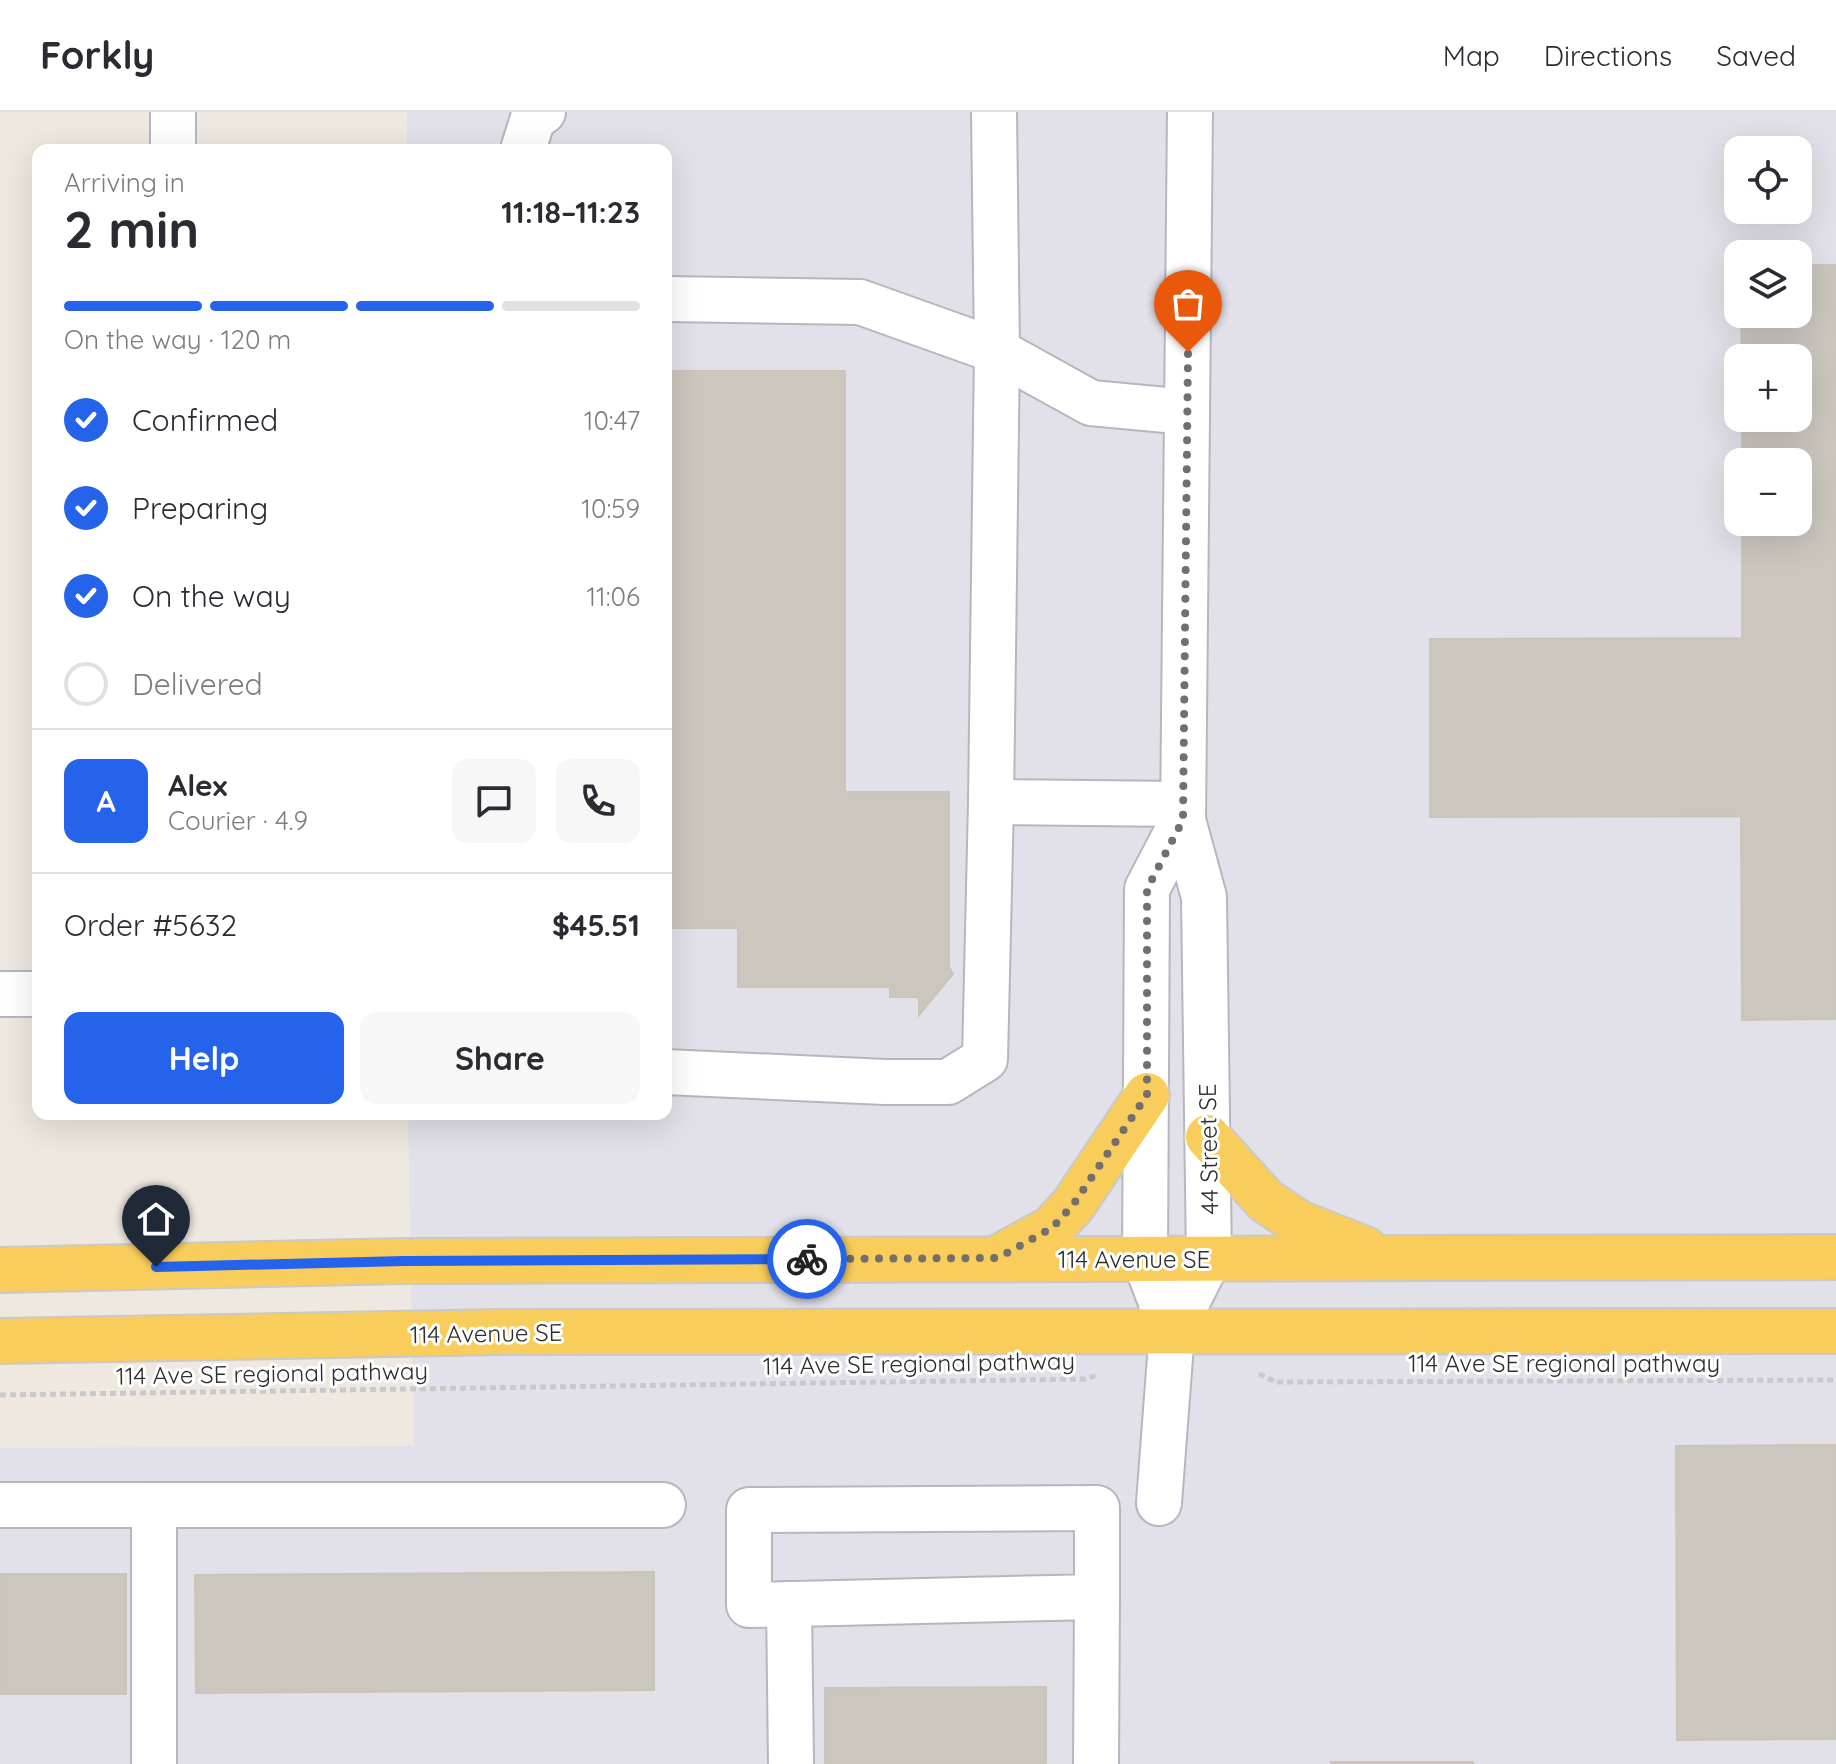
<!DOCTYPE html>
<html lang="en">
<head>
<meta charset="utf-8">
<style>
	body { margin:0; font-family:Quicksand,sans-serif; background:#f7f7f7; color:#2b2b33; height:100vh; display:flex; flex-direction:column; font-size:30px; white-space:nowrap }
	* { box-sizing:border-box; margin:0 }
	p { font-size:26px; color:#7c7c81 }
	.icon { flex:none; width:44px; height:44px; fill:none; stroke:currentColor; stroke-width:2; stroke-linecap:round; stroke-linejoin:round }
	.map { position:relative; flex:1; overflow:hidden }
	.panel { position:absolute; left:32px; top:32px; width:640px; height:976px; display:flex; flex-direction:column; background:#fff; border-radius:16px; box-shadow:0 8px 32px #0002 }
	.panel>* { flex:none }
	.tools { position:absolute; left:1724px; top:24px; display:grid; gap:16px }
	.tools a { display:grid; place-items:center; width:88px; height:88px; border-radius:16px; background:#fff; box-shadow:0 8px 32px #0002; font-size:40px }
	.pin { position:absolute; display:grid; place-items:center; width:68px; height:68px; color:#fff; margin:-82px -34px; border-radius:50% 50% 50% 0; rotate:-45deg; box-shadow:0 0 8px #0007 }
	.pin .icon { rotate:45deg }
	.courier { position:absolute; display:grid; place-items:center; width:80px; height:80px; margin:-40px; border:6px solid #2563eb; border-radius:50%; background:#fff; color:#222; box-shadow:0 2px 10px #0007 }
	.overview em { font-style:normal; font-weight:800 }
	.overview div { display:flex; flex-direction:column-reverse }
	.overview { display:flex; align-items:center; justify-content:space-between; height:136px; padding:0 32px }
	h1 { font-size:52px; font-weight:800; line-height:60px }
	.bar { display:grid; grid-template-columns:repeat(4,1fr); gap:12px 8px; align-content:center; height:96px; padding:0 32px }
	.bar i { height:10px; border-radius:6px; background:#e1e1e2 }
	.bar .selected { background:#2563eb }
	.bar p { grid-column:span 4 }
	.line { display:flex; align-items:center; gap:20px; padding:0 32px; border-top:2px solid #e1e1e2 }
	.line div { flex:1 }
	.round { display:grid; place-items:center; flex:none; width:84px; height:84px; border-radius:16px; background:#f7f7f7 }
	ol { padding:0 32px; list-style:none }
	li { display:flex; align-items:center; gap:24px; height:88px }
	li p { margin-inline-start:auto }
	li .icon { padding:8px; border-radius:50%; background:#2563eb; color:#fff; stroke-width:4 }
	li:last-child { color:#7c7c81 }
	li i { width:44px; height:44px; border:4px solid #e1e1e2; border-radius:50% }
	.cta { display:flex; gap:16px; margin-top:auto; padding:16px 32px }
	.cta a { flex:1; height:92px; border-radius:16px; background:#2563eb; color:#fff; font-size:32px; font-weight:800; line-height:92px; text-align:center }
	.cta a+a { background:#f7f7f7; color:#2b2b33 }
	header { display:flex; align-items:center; gap:48px; box-sizing:border-box; height:112px; padding:0 40px; background:#fff; border-bottom:2px solid #e1e1e2 }
	header strong { font-size:38px }
	nav { display:flex; gap:44px; margin-inline-start:auto; font-size:28px }
	.map>svg:first-child { display:block }
</style>
</head>
<body>
<header>
<strong>Forkly</strong>
<nav><a>Map</a><a>Directions</a><a>Saved</a></nav>
</header>
<div class="map">
<svg width="1836" height="1652" viewBox="0 0 1836 1652">
	<rect width="100%" height="100%" fill="#efe8e0"/>
	<path fill="#e2e0e8" fill-rule="evenodd" d="M407,0H1836V1652H0V1336L414,1334L408,1002H666V38H407ZM1738,38H1798V98H1738ZM1738,142H1798V202H1738ZM1738,246H1798V306H1738ZM1738,350H1798V410H1738Z"/>
	<g fill="#cbc6be" stroke="#ccc4b9" stroke-width="2">
		<path d="M1798,153H1836V907L1742,908L1741,704L1430,705V527L1742,526V410H1798V350H1742V306H1798V246H1742L1741,202H1798Z"/>
		<path d="M666,259H845V680H949V855L953,862L919,903V885H890V875H738V816H666Z"/>
		<path d="M1836,1333V1627L1677,1628L1676,1334Z"/>
		<path d="M654,1460V1578L196,1581L195,1463Z"/>
		<rect x="0" y="1462" width="126" height="120"/>
		<path d="M1046,1575V1652H825V1576Z"/>
		<rect x="1331" y="1650" width="142" height="2"/>
	</g>
	<g fill="none" stroke-linecap="round" stroke-linejoin="round">
		<g stroke="#b4b7c2" stroke-width="48">
			<g id="minor">
				<path d="M173,0V38"/>
				<path d="M523,38L533,6L543,0"/>
				<path d="M666,187L860,190L997,239L1091,291L1187,300"/>
				<path d="M991,690L997,239L994,0"/>
				<path d="M0,882H38"/>
				<path d="M666,960L885,970H948L985,947L991,690L1183,692"/>
				<path d="M1172,1219L1145,1148L1147,777L1183,708"/>
				<path d="M1159,1391L1172,1219L1209,1147L1204,785L1183,708L1190,0"/>
				<path d="M0,1393H663"/>
				<path d="M1097,1396V1485L749,1493V1398Z"/>
				<path d="M789,1492L791,1652"/>
				<path d="M154,1652V1393"/>
				<path d="M1096,1652L1097,1485"/>
			</g>
		</g>
		<g stroke="#c9c9c9" stroke-width="48">
			<g id="major">
				<path d="M1208,1025L1266,1089L1299,1111L1365,1137"/>
				<path d="M1001,1144L1052,1116L1073,1093L1147,983"/>
				<path d="M0,1158L405,1149L1836,1145"/>
				<path d="M0,1229L502,1220L1836,1219"/>
			</g>
		</g>
		<g stroke="#c9c9c9" stroke-width="5" stroke-dasharray="6 4" stroke-linecap="butt">
			<path d="M1259,1262L1276,1270L1836,1268"/>
			<path d="M0,1283L1085,1267L1098,1263"/>
		</g>
		<use href="#minor" stroke="#fff" stroke-width="44"/>
		<use href="#major" stroke="#f9cd5b" stroke-width="44"/>
	</g>
	<g fill="none" stroke-linecap="round" stroke-linejoin="round">
		<path stroke="#726f6c" stroke-width="8" stroke-dasharray="0 14.4" d="M807,1147L998,1146L1052,1116L1073,1093L1147,983V777L1183,708L1188,240"/>
		<path stroke="#2563eb" stroke-width="10" d="M156,1155L405,1149L807,1147"/>
	</g>
	<g text-anchor="middle" dominant-baseline="central" stroke-width="6" stroke-linejoin="round" paint-order="stroke">
		<g font-size="24" fill="#2e2e2e" stroke="#fff">
			<text transform="translate(1208 1037) rotate(-91)">44 Street SE</text>
			<text x="1134" y="1147">114 Avenue SE</text>
			<text transform="translate(486 1221) rotate(-1)">114 Avenue SE</text>
			<text transform="translate(919 1251) rotate(-1)">114 Ave SE regional pathway</text>
			<text x="1564" y="1251">114 Ave SE regional pathway</text>
			<text transform="translate(272 1261) rotate(-1)">114 Ave SE regional pathway</text>
		</g>
	</g>
</svg>
<div class="tools">
<a><svg class="icon" aria-label="locate" viewBox="0 0 24 24"><circle cx="12" cy="12" r="6"/><path d="M12 2v4M12 18v4M2 12h4M18 12h4"/></svg></a>
<a><svg class="icon" aria-label="layers" viewBox="0 0 24 24"><path d="M12 4l9 5-9 5-9-5zM3 14l9 5 9-5"/></svg></a>
<a>+</a>
<a>−</a>
</div>
<div class="pin" style="left:1188px;top:240px;background:#ea580c"><svg class="icon" aria-label="bag" viewBox="0 0 24 24"><path d="M5 8h14l-1 12H6zM9 8a3 3 0 0 1 6 0"/></svg></div>
<div class="pin" style="left:156px;top:1155px;background:#1f2937"><svg class="icon" aria-label="home" viewBox="0 0 24 24"><path d="M3 11l9-7 9 7M6 9v11h12V9"/></svg></div>
<div class="courier" style="left:807px;top:1147px"><svg class="icon" aria-label="bike" viewBox="0 0 24 24"><circle cx="6" cy="16" r="4"/><circle cx="18" cy="16" r="4"/><path d="M6 16l4-8h5l3 8M10 8l3 8H6M13 5h3"/></svg></div>
<section class="panel">
<div class="overview"><div><h1>2 min</h1><p>Arriving in</p></div><em>11:18–11:23</em></div>
<div class="bar"><i class="selected"></i><i class="selected"></i><i class="selected"></i><i></i><p>On the way · 120 m</p></div>
<ol>
<li><svg class="icon" aria-label="check" viewBox="0 0 24 24"><path d="M5 12l5 5 9-10"/></svg>Confirmed<p>10:47</p></li>
<li><svg class="icon" aria-label="check" viewBox="0 0 24 24"><path d="M5 12l5 5 9-10"/></svg>Preparing<p>10:59</p></li>
<li><svg class="icon" aria-label="check" viewBox="0 0 24 24"><path d="M5 12l5 5 9-10"/></svg>On the way<p>11:06</p></li>
<li><i></i>Delivered</li>
</ol>
<div class="line" style="height:144px"><b class="round" style="background:#2563eb;color:#fff">A</b><div><b>Alex</b><p>Courier · 4.9</p></div><a class="round"><svg class="icon" aria-label="chat" viewBox="0 0 24 24"><path d="M4 5h16v11H9l-5 4z"/></svg></a><a class="round"><svg class="icon" aria-label="phone" viewBox="0 0 24 24"><path d="M5 4h4l2 5-3 2q2 4 5 5l2-3 5 2v4C11 20 4 13 5 4z"/></svg></a></div>
<div class="line" style="height:104px"><div>Order #5632</div><b>$45.51</b></div>
<div class="cta"><a>Help</a><a>Share</a></div>
</section>
</div>
</body>
</html>
